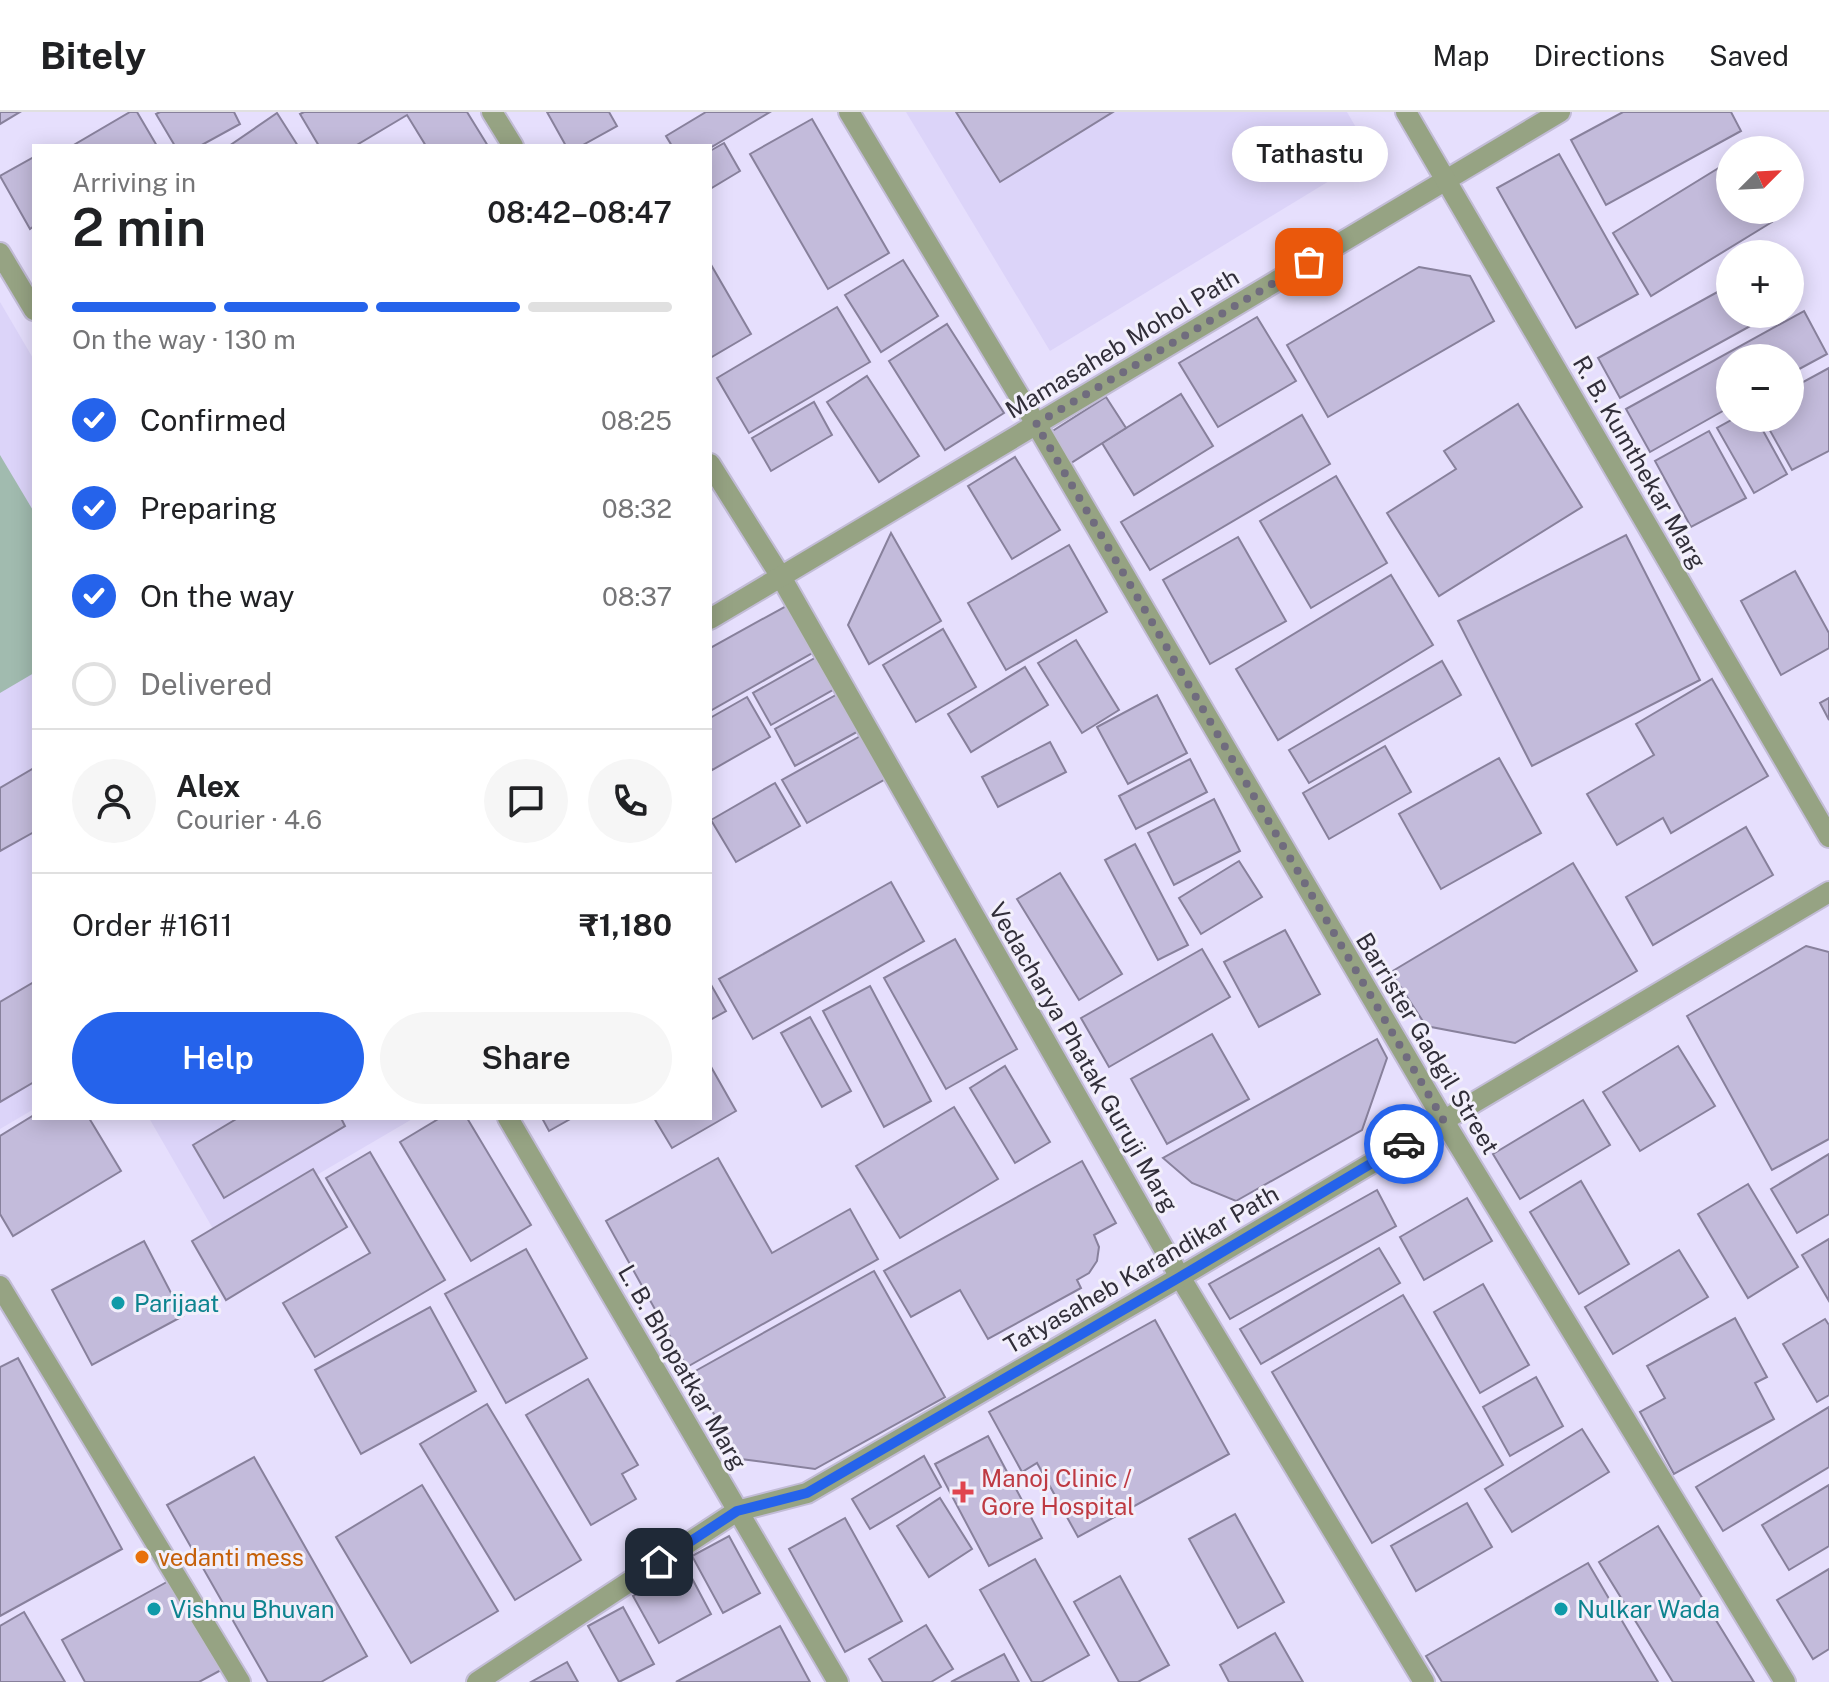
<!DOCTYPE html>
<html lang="en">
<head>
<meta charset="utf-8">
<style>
	body { margin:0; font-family:"Public Sans",sans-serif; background:#f6f6f6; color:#202124; height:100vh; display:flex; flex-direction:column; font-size:30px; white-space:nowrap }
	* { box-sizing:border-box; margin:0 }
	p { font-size:26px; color:#757577 }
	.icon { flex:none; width:44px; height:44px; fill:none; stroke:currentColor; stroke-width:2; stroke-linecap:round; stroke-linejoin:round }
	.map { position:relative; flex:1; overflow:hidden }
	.drawer { position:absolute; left:32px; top:32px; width:680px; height:976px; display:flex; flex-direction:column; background:#fff; border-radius:0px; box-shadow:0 4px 20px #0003 }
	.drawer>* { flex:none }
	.needle { width:52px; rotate:66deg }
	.buttons { position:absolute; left:1716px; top:24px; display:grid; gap:16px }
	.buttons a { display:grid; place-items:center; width:88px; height:88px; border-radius:50%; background:#fff; box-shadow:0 4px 20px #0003; font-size:40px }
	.pin { position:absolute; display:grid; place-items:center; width:68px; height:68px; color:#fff; margin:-34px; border-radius:16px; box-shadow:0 4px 12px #0006 }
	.courier { position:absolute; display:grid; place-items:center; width:80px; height:80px; margin:-40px; border:6px solid #2563eb; border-radius:50%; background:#fff; color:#222; box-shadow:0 2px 10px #0007 }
	.bubble { position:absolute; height:56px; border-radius:28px; background:#fff; box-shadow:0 4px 20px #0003; font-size:26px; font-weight:600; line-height:56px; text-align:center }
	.summary em { font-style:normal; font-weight:600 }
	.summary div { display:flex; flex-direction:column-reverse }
	.summary { display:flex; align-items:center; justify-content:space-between; height:136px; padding:0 40px }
	h1 { font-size:52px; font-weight:600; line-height:60px }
	.bar { display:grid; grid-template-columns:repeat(4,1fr); gap:12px 8px; align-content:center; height:96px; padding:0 40px }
	.bar i { height:10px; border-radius:6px; background:#e0e0e0 }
	.bar .active { background:#2563eb }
	.bar p { grid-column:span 4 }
	.line { display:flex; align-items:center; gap:20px; padding:0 40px; border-top:2px solid #e0e0e0 }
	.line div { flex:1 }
	.round { display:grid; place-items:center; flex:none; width:84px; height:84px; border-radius:42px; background:#f6f6f6 }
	ol { padding:0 40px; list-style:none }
	li { display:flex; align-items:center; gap:24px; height:88px }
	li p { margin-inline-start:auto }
	li .icon { padding:8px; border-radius:50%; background:#2563eb; color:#fff; stroke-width:4 }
	li:last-child { color:#757577 }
	li i { width:44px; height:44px; border:4px solid #e0e0e0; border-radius:50% }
	.primary-button { display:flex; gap:16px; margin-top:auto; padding:16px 40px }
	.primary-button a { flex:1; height:92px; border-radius:48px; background:#2563eb; color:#fff; font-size:32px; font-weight:600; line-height:92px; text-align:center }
	.primary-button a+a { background:#f6f6f6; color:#202124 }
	header { display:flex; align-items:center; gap:48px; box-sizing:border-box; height:112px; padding:0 40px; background:#fff; border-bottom:2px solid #e0e0e0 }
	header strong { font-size:38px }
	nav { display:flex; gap:44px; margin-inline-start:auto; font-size:28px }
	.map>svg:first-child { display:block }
</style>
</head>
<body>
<header>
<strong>Bitely</strong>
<nav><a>Map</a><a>Directions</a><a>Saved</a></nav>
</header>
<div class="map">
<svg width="1829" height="1570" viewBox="0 0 1829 1570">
	<rect width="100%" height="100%" fill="#e6dffd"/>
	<g fill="#dcd4f9">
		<path d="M906,0H1347L1372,43L1050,239Z"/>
		<path d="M0,190L34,248V997L0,1017Z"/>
		<path d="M149,1006H414L216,1122Z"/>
	</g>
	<path fill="#a1bbaf" d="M0,343L34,400V561L0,581Z"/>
	<g fill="#c3bbdb" stroke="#88819c" stroke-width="2">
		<path d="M0,0H20L0,12Z"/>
		<path d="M130,0H137L157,34H72Z"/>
		<path d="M160,0H234L240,12L200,34H175L156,2Z"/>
		<path d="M304,0H467L488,34H426L407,3L355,34H319L300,2Z"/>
		<path d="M547,0H609L617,14L581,34H566Z"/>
		<path d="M706,0H770L710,36V34H672L666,24Z"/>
		<path d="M956,0H1113L1000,70Z"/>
		<path d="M1623,0H1731L1741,19L1606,93L1571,28Z"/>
		<path d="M277,1L298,34H229Z"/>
		<path d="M812,7L889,141L828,177L750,42Z"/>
		<path d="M724,31L740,59L710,77V39Z"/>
		<path d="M1559,42L1638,182L1576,216L1497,76Z"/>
		<path d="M34,45V114L30,117L0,64Z"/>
		<path d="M1730,49V98H1765L1772,110L1651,184L1613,121Z"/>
		<path d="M903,148L938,204L881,240L845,183Z"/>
		<path d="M710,151L751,222L710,246Z"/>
		<path d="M1419,155L1470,164L1494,209L1328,305L1287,233Z"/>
		<path d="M1730,173V202H1772L1620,286L1598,246Z"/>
		<path d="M837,195L870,250L749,321L717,266Z"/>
		<path d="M1804,199L1827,242L1790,262V246H1730V295L1650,340L1626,297Z"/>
		<path d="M1257,205L1296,269L1218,315L1179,251Z"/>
		<path d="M947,212L1004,301L945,338L889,249Z"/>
		<path d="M1829,256V339L1792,358L1763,306H1790V277Z"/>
		<path d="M867,264L919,344L879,370L827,290Z"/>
		<path d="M1181,282L1213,334L1134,383L1102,331Z"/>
		<path d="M1106,285L1126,316L1071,351L1051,320Z"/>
		<path d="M814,290L832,323L771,359L752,326Z"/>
		<path d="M1518,292L1582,395L1439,484L1387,401L1456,357L1444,339Z"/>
		<path d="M1302,303L1330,352L1150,458L1121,410Z"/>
		<path d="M1735,306H1756L1787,362L1754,381L1717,316Z"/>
		<path d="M1709,319L1746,386L1691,415L1655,349Z"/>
		<path d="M1015,345L1060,418L1012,447L968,374Z"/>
		<path d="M1336,364L1387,451L1311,496L1260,409Z"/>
		<path d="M891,421L941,509L869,552L848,513Z"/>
		<path d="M1626,423L1700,568L1532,654L1458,509Z"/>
		<path d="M1238,425L1286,509L1210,552L1163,468Z"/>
		<path d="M1069,433L1107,500L1006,558L968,491Z"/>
		<path d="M1795,459L1829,521V536L1781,563L1741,489Z"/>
		<path d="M1391,463L1433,533L1278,628L1236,557Z"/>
		<path d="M788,493L814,540L710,599V536Z"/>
		<path d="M943,517L976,575L916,610L883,553Z"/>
		<path d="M1076,528L1119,598L1082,621L1038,551Z"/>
		<path d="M820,543L838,575L771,613L753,581Z"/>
		<path d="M1442,549L1461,583L1309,671L1289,638Z"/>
		<path d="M1025,555L1048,593L971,640L948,602Z"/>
		<path d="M1712,567L1768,664L1671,721L1663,706L1617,733L1587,682L1654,643L1636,612Z"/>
		<path d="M843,579L864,616L795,654L775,617Z"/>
		<path d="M1157,583L1187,641L1128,672L1097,615Z"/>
		<path d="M747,585L770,625L712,658L710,654V606Z"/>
		<path d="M1829,586V608L1820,591Z"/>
		<path d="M864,622L889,665L807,711L782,668Z"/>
		<path d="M1050,630L1066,660L998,695L982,665Z"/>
		<path d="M1385,634L1411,680L1329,727L1303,681Z"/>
		<path d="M1499,646L1541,721L1441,777L1399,702Z"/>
		<path d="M1190,647L1207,680L1136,717L1119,684Z"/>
		<path d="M34,656V720L0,739V676Z"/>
		<path d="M775,671L800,714L736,750L711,708Z"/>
		<path d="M1214,687L1240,739L1174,773L1148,721Z"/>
		<path d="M1746,715L1773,763L1653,833L1626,785Z"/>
		<path d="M1135,732L1188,833L1158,848L1105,748Z"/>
		<path d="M1239,749L1262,785L1201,822L1179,786Z"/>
		<path d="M1573,751L1637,859L1515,931L1426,914L1391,860Z"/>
		<path d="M1060,761L1122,862L1079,888L1017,787Z"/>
		<path d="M891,770L924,829L753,927L719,867Z"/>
		<path d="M1285,818L1320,882L1259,915L1224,850Z"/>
		<path d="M955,827L1017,937L946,977L884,866Z"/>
		<path d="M1806,834L1829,840V1027L1772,1058L1687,904Z"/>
		<path d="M1202,837L1230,885L1109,955L1081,906Z"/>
		<path d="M34,870V970L0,990V890Z"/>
		<path d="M710,871L726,899L710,908Z"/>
		<path d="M870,874L931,989L884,1015L823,899Z"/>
		<path d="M810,905L851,979L822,995L781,921Z"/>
		<path d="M1212,922L1249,987L1167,1032L1131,967Z"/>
		<path d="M1377,927L1387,946L1362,1018L1236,1089L1192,1071L1163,1046Z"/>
		<path d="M1678,934L1715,994L1640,1039L1603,980Z"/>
		<path d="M710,953L736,999L672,1036L654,1006H710Z"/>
		<path d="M1005,954L1050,1030L1015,1051L970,976Z"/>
		<path d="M1583,988L1610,1033L1520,1087L1493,1042Z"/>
		<path d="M954,995L998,1067L900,1126L856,1054Z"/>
		<path d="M34,1003V1006H89L121,1059L13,1124L0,1102V1024Z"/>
		<path d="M238,1006H341L345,1014L224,1086L193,1033Z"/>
		<path d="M440,1006H467L531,1113L471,1149L400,1030Z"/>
		<path d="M542,1006H572L549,1019Z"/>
		<path d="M370,1040L445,1168L315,1245L283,1191L370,1141L326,1066Z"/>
		<path d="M1829,1042V1102L1797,1121L1771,1077Z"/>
		<path d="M718,1046L772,1141L850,1097L878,1147L687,1255L606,1109Z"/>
		<path d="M1082,1049L1116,1111L1094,1123L1099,1135L1097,1149L1089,1161L1077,1168L1081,1176L988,1227L960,1178L911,1205L884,1159Z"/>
		<path d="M313,1057L347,1115L226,1188L192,1129Z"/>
		<path d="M1581,1069L1629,1152L1579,1182L1530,1100Z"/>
		<path d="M1748,1072L1798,1155L1748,1186L1698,1102Z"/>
		<path d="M1377,1078L1396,1114L1230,1207L1209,1172Z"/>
		<path d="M1467,1086L1492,1129L1424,1168L1400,1125Z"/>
		<path d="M1829,1127V1189L1802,1143Z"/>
		<path d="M144,1129L183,1204L92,1253L52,1178Z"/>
		<path d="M1379,1136L1400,1171L1261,1252L1240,1217Z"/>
		<path d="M526,1137L587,1246L506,1291L445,1182Z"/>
		<path d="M1679,1138L1708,1185L1613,1242L1585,1195Z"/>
		<path d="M874,1159L945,1285L815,1357L741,1347L690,1262Z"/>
		<path d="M1483,1172L1529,1253L1480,1281L1434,1200Z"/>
		<path d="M1403,1183L1503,1353L1372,1431L1272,1260Z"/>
		<path d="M430,1195L476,1279L361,1342L315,1258Z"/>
		<path d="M1735,1206L1767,1265L1755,1271L1774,1307L1674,1362L1640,1300L1665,1286L1647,1254Z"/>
		<path d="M1825,1207L1829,1213V1283L1817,1290L1783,1232Z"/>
		<path d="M1155,1208L1229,1342L1078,1425L1037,1351L1022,1360L989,1300Z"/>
		<path d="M18,1246L122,1437L0,1504V1255Z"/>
		<path d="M1536,1265L1563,1314L1510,1344L1483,1295Z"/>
		<path d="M588,1267L638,1353L622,1362L636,1387L591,1413L526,1303Z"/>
		<path d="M487,1292L581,1448L515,1488L420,1332Z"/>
		<path d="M1829,1295V1355L1723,1419L1696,1375Z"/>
		<path d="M1582,1317L1609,1360L1512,1420L1485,1377Z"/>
		<path d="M988,1324L1042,1426L989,1454L935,1352Z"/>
		<path d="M924,1344L941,1375L870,1417L852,1387Z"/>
		<path d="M254,1345L367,1544L321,1570H268L167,1393Z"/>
		<path d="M422,1373L498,1499L411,1551L336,1425Z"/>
		<path d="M1829,1373V1434L1789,1458L1762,1413Z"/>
		<path d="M940,1386L972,1437L929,1465L897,1414Z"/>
		<path d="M1467,1391L1492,1435L1416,1479L1391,1434Z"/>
		<path d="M1235,1402L1284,1490L1238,1516L1189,1427Z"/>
		<path d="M845,1406L902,1509L845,1540L789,1437Z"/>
		<path d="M1658,1414L1754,1570H1673L1599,1450Z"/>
		<path d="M729,1424L760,1481L723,1501L692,1444Z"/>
		<path d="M1035,1447L1089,1543L1041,1570H1032L980,1478Z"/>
		<path d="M1588,1451L1658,1570H1442L1426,1544Z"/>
		<path d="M686,1455L711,1502L659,1531L633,1484Z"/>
		<path d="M1829,1457V1537L1813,1547L1777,1488Z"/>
		<path d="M1120,1464L1169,1553L1138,1570H1119L1074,1490Z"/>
		<path d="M174,1466L223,1557L199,1570H85L62,1528Z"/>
		<path d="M623,1495L654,1552L619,1570L588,1514Z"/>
		<path d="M24,1500L65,1570H0V1514Z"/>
		<path d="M926,1513L953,1557L931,1570H883L869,1547Z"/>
		<path d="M780,1514L810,1570H676Z"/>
		<path d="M1275,1521L1303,1570H1229L1220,1553Z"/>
		<path d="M1004,1542L1019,1570H951Z"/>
		<path d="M567,1550L578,1570H531Z"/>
	</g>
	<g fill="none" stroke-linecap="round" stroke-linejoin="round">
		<g stroke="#c2bcd6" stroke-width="24">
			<g id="minor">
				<path d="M492,0L513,34"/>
				<path d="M849,0L1036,312L1444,1009L1785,1570"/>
				<path d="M0,141L34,198"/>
				<path d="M710,352L781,465L1180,1165L1424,1570"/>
				<path d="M710,507L1560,0"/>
				<path d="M508,1006L838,1570"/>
				<path d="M0,1174L240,1570"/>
				<path d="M477,1570L737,1399L807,1381L1180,1165L1829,780"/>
			</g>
		</g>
		<g stroke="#c2bcd6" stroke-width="24">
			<path id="tertiary" d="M1406,0L1829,725"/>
		</g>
		<use href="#minor" stroke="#96a383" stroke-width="20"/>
		<use href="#tertiary" stroke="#96a383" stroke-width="20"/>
	</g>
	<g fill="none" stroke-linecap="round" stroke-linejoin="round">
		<path stroke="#706c7e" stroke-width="8" stroke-dasharray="0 14.4" d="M1309,150L1036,312L1444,1009L1404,1032"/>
		<path stroke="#2563eb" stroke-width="10" d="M659,1450L737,1399L807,1381L1180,1165L1404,1032"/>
	</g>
	<g fill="#0f9aa8" stroke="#f2effb" stroke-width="3">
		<circle cx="118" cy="1191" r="8"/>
		<circle cx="154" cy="1497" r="8"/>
		<circle cx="1561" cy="1497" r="8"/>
	</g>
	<path fill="#e0444e" stroke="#f2effb" stroke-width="3" d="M959 1368h8v8h8v8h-8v8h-8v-8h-8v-8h8z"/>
	<circle fill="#e8710a" stroke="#f2effb" stroke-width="3" cx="142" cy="1445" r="8"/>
	<g text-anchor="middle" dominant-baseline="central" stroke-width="6" stroke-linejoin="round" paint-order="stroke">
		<g font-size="24" fill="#312e39" stroke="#f2effb">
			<text transform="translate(1122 231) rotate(-31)">Mamasaheb Mohol Path</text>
			<text transform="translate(1640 350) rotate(60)">R. B. Kumthekar Marg</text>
			<text transform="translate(1428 931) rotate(59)">Barrister Gadgil Street</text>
			<text transform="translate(1084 945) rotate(60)">Vedacharya Phatak Guruji Marg</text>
			<text transform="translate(1141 1157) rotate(-30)">Tatyasaheb Karandikar Path</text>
			<text transform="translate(683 1255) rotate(60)">L. B. Bhopatkar Marg</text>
		</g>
		<g font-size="24" fill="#0d838f" stroke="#f2effb" text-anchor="start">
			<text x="134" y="1191">Parijaat</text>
			<text x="170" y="1497">Vishnu Bhuvan</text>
			<text x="1577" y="1497">Nulkar Wada</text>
		</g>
		<g font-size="24" fill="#be3a42" stroke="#f2effb" text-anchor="start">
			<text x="981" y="1366">Manoj Clinic /<tspan x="981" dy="28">Gore Hospital</tspan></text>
		</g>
		<g font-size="24" fill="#c56008" stroke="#f2effb" text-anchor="start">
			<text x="158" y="1445">vedanti mess</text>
		</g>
	</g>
</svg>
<div class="buttons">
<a><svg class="needle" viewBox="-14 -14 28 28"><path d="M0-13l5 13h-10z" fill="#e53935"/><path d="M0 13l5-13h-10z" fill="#757577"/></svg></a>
<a>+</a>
<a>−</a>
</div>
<div class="pin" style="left:1309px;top:150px;background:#ea580c"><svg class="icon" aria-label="bag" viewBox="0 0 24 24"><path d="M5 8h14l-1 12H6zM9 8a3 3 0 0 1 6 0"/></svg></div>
<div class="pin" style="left:659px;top:1450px;background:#1f2937"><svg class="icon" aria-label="home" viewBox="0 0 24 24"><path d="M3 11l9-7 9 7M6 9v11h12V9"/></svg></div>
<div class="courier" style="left:1404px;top:1032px"><svg class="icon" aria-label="car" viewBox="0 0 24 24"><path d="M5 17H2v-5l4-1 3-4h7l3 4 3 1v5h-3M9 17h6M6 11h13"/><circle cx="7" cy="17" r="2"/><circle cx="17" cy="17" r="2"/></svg></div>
<div class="bubble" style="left:1232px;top:14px;width:156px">Tathastu</div>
<section class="drawer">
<div class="summary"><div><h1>2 min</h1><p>Arriving in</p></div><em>08:42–08:47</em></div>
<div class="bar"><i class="active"></i><i class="active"></i><i class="active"></i><i></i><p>On the way · 130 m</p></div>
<ol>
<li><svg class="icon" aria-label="check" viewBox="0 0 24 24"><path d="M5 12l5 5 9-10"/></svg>Confirmed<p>08:25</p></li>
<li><svg class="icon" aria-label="check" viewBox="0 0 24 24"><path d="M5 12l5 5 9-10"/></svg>Preparing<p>08:32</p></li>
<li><svg class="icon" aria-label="check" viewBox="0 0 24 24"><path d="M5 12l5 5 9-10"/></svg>On the way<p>08:37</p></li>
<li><i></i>Delivered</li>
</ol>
<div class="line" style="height:144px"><a class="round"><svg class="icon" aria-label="person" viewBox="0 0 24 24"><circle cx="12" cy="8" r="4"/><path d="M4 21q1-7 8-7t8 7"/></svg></a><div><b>Alex</b><p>Courier · 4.6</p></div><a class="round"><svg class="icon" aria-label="chat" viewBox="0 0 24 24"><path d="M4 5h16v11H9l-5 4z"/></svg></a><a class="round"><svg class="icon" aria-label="phone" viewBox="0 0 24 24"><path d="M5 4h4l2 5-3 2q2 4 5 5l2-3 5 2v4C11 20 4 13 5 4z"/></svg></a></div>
<div class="line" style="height:104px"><div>Order #1611</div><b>₹1,180</b></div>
<div class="primary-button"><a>Help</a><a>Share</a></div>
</section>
</div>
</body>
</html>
